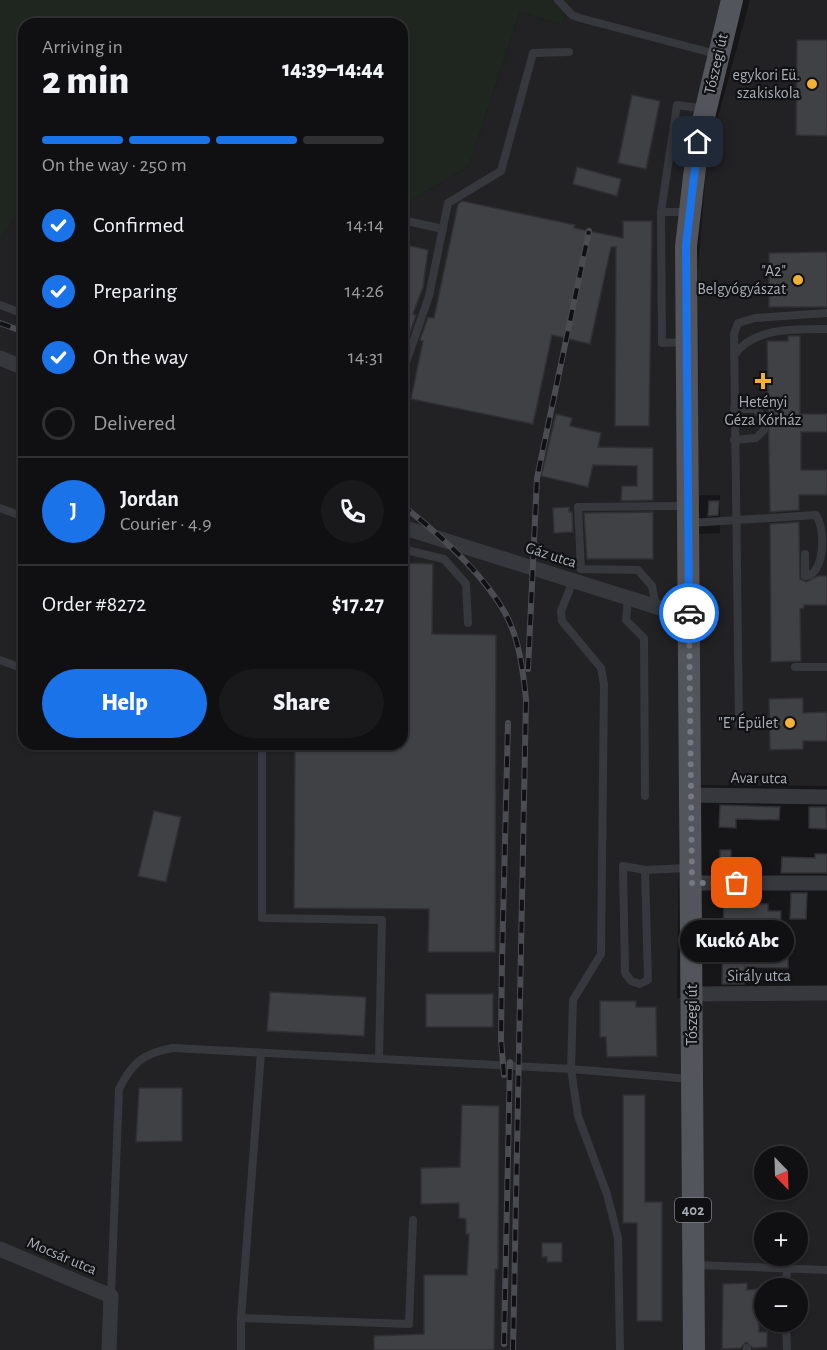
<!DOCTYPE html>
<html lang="en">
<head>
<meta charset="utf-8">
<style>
	body { margin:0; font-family:"Alegreya Sans",sans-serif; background:#19191b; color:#f1f3f6; height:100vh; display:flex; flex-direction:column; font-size:22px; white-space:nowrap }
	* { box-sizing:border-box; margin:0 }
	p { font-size:20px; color:#9c9d9f }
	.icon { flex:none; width:33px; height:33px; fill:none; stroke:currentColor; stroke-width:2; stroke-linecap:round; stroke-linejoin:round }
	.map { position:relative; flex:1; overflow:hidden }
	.panel { position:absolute; left:18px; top:18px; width:390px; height:732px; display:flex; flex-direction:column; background:#101012; border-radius:18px; box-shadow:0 2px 4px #0004,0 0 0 2px #303032 }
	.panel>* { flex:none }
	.needle { width:39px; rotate:157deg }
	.controls { position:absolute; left:754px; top:1146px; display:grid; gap:12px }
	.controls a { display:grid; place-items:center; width:54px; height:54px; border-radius:50%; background:#101012; box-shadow:0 2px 4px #0004,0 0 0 2px #303032; font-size:30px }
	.pin { position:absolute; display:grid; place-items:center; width:51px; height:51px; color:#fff; margin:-26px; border-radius:12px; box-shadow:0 3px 9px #0006 }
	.courier { position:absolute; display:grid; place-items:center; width:60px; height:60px; margin:-30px; border:4px solid #1a73e8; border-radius:50%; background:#fff; color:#222; box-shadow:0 2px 8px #0007 }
	.bubble { position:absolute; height:42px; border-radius:21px; background:#101012; box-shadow:0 2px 4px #0004,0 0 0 2px #303032; font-size:20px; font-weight:800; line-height:42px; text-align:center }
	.summary em { font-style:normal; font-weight:800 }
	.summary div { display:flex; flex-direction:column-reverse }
	.summary { display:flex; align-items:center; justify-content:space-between; height:102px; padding:0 24px }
	h1 { font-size:39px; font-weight:800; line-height:45px }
	.bar { display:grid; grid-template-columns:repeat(4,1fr); gap:9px 6px; align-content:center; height:72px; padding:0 24px }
	.bar i { height:8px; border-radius:4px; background:#303032 }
	.bar .active { background:#1a73e8 }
	.bar p { grid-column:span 4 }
	.line { display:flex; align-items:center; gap:15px; padding:0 24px; border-top:2px solid #303032 }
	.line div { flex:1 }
	.round { display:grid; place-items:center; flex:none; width:63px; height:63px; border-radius:32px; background:#19191b }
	ol { padding:0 24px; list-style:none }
	li { display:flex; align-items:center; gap:18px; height:66px }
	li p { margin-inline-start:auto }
	li .icon { padding:6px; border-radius:50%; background:#1a73e8; color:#fff; stroke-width:4 }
	li:last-child { color:#9c9d9f }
	li i { width:33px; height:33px; border:3px solid #303032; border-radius:50% }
	.button { display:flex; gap:12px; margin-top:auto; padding:12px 24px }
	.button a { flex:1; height:69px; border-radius:36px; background:#1a73e8; color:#fff; font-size:24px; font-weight:800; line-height:69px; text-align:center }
	.button a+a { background:#19191b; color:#f1f3f6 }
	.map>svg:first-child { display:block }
</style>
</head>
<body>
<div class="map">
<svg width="827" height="1350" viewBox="0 0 827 1350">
	<rect width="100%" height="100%" fill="#161618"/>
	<g fill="#222225" fill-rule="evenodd">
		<path d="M570,0H728L687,141L677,998L827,995V1350H0V241L24,204V744H402V206L469,166L520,12L562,25ZM765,1156H798V1190H765ZM765,1222H798V1256H765ZM765,1288H798V1322H765Z"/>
		<path d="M750,0H827V786L700,785L699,534L720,533V495H699L698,268L707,157Z"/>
	</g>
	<path fill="#1e261f" d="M0,0H570L562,25L520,12L469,166L402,206V24H24V204L0,241Z"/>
	<g fill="#404145" stroke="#303034" stroke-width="1.5">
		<path d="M797,40H827V136L796,135Z"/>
		<path d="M632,95L660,101L646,169L618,163Z"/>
		<path d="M577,167L621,179L617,196L573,184Z"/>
		<path d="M462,201L575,225L574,228L623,238V221H652L649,426H615L616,247H611L590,344L552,335L533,424L411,399L423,341L420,340L428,317L434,318L458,204Z"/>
		<path d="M402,244L428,250L423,287L413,314L416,315L408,338L404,337L403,340Z"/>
		<path d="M827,252V307H769V253Z"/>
		<path d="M788,336H800V414H827V432H801V470H827V495H799V510L770,512L767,341H788Z"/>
		<path d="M556,414L572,418L570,426L601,433L598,447L653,448V500L621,501L622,486H637V466L593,465L588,487L541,476Z"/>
		<path d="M709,501H719L718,515L708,516Z"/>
		<path d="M569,507V512H572L573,532L554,533L553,508Z"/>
		<path d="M653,512V559H587L584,513Z"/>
		<path d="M799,522L800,579L806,582L818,576H827V605H804V608L800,609L801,661L771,662L770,524Z"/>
		<path d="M402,563L433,564L432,634L496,635L495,952H428L429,909L294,908L295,744H402Z"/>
		<path d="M803,698V713L827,712V741H803V749L770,750L769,699Z"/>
		<path d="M720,805L780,807L779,820L736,819V828L719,827Z"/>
		<path d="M809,807H826L827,829L809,828Z"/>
		<path d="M154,811L181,817L166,882L138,876Z"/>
		<path d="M720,850H731V861H738V873H720Z"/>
		<path d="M815,854H827V873H781L782,857L815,858Z"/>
		<path d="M724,893H741V904H768V911H781L780,945H788V968L745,967L744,984H722Z"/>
		<path d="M791,893H807L806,919H790Z"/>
		<path d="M270,992L366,997L364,1036L267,1031Z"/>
		<rect x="426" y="994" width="67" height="33"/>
		<path d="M600,1001H636V1007H656L657,1056L607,1057L606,1037H600Z"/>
		<path d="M139,1088H182V1141L136,1142Z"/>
		<path d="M623,1095H645V1202H662V1321H637V1223H623Z"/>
		<path d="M462,1105L499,1106L498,1269H495L494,1350H374V1336L424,1334V1275H467L469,1234H466V1219L459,1218V1203L421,1204V1168L460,1167Z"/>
		<path d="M542,1243H562V1262H547V1257H542Z"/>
		<path d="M747,1283V1290L758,1289L759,1332H767V1347L753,1348L746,1342L741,1348L722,1349L723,1284Z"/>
	</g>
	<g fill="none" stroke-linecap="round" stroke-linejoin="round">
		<g stroke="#37383d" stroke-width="8">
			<path d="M558,0L572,15L580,18L716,54"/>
			<path d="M661,212L677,105L705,109"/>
			<path d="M402,220L443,229"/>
			<path d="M0,305L24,314"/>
			<path d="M685,342L662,343L661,212H687"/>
			<path d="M734,355C754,327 796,329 827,329"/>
			<path d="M402,374L429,296L448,203L501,171L533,53L569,52"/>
			<path d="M734,409H755L764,418V430L756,438L734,440"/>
			<path d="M0,508L24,517"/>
			<path d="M690,523L816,515C825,529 825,566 810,575L805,576V554"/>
			<path d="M402,549L444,559L466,584L468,623"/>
			<path d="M573,581L561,611L562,621L601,668L604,684L601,954L573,1000L571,1069L578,1116L607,1194L618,1238L620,1350"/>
			<path d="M628,599L626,620L644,638L645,796"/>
			<path d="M656,606L652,586L638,570L581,569L578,507L684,506"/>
			<path d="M0,660L24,669"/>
			<path d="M795,667H827"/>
			<path d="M739,725L734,334L738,323L755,318L827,313"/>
			<path d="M262,744V918L382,920L379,1059"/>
			<path d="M645,870L648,980L640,984L631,981L625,973L623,866L645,870L687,868"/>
			<path d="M261,1053L241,1318L409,1324L413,1220"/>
			<path d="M697,1265L827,1270"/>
			<path d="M786,1288L787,1269"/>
			<path d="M111,1296L119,1089C132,1063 143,1053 173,1048L571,1069L691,1079"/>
			<path d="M241,1318V1350"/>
			<path d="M786,1322L787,1350"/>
			<path d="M747,1348V1350"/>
		</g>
		<g stroke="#37383d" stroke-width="15">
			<path d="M0,358L24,368"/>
			<path d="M402,527L689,617"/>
			<path d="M691,795L827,797"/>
			<path d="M692,883H827"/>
			<path d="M691,994L827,993"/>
			<path d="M0,1249L111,1296L109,1350"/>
		</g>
		<path stroke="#53555c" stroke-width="22" d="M694,1350L686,246L698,142L732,0"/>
		<g stroke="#4a4c52" stroke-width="6">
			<g id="rail">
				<path d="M0,323L24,332"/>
				<path d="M402,505C439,534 480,570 504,611C519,637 523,670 526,699L513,1350"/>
				<path d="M528,669L537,478L589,231"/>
				<path d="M504,1075L501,1040L502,960L508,723"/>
				<path d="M504,1344L510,1062"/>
			</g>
		</g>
		<use href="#rail" stroke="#111113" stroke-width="4" stroke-dasharray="11" stroke-linecap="butt"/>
	</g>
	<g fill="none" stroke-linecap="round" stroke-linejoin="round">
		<path stroke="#757880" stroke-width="6" stroke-dasharray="0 10.8" d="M689,613L692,883H737"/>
		<path stroke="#1a73e8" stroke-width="8" d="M689,613L686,246L698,142"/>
	</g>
	<g fill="#f2b134" stroke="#111113" stroke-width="2">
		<circle cx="812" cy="84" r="6"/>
		<circle cx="798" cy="280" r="6"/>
		<path d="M760 372h6v6h6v6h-6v6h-6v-6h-6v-6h6z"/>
		<circle cx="790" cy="723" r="6"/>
	</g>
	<g text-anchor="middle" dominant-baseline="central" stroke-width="4.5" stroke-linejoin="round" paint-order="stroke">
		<rect fill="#111113" stroke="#7b7e86" stroke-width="1.5" x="675" y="1198" width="36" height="24" rx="4.5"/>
		<g font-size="15" font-weight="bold" fill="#a8adb8">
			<text x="693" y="1210">402</text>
		</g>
		<g font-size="16" fill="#a8adb8" stroke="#111113">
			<text transform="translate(716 64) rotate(-77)">Tószegi út</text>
			<text transform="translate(551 555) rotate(18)">Gáz utca</text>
			<text transform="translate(759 778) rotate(1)">Avar utca</text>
			<text x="759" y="976">Sirály utca</text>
			<text transform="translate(692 1015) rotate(-90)">Tószegi út</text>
			<text transform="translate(62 1256) rotate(23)">Mocsár utca</text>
		</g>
		<g font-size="16" fill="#a8adb8" stroke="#111113" text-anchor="end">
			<text x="800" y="75">egykori Eü.<tspan x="800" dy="18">szakiskola</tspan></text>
			<text x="786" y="271">"A2"<tspan x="786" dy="18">Belgyógyászat</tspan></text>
			<text x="763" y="402" text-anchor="middle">Hetényi<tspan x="763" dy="18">Géza Kórház</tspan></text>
			<text x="778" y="723">"E" Épület</text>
		</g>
	</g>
</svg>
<div class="controls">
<a><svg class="needle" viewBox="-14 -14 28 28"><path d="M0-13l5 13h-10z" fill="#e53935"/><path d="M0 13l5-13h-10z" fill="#9c9d9f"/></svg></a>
<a>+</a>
<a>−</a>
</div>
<div class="pin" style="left:737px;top:883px;background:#ea580c"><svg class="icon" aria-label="bag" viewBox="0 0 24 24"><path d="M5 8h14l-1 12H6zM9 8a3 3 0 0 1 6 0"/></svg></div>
<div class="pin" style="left:698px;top:142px;background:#1f2937"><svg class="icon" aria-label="home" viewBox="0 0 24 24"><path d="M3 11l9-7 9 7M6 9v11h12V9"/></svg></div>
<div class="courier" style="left:689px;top:613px"><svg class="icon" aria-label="car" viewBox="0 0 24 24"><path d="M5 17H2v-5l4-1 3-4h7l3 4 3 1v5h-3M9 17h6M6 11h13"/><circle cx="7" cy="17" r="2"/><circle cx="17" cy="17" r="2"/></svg></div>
<div class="bubble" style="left:680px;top:920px;width:114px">Kuckó Abc</div>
<section class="panel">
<div class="summary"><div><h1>2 min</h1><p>Arriving in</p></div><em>14:39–14:44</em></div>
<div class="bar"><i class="active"></i><i class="active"></i><i class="active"></i><i></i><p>On the way · 250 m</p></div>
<ol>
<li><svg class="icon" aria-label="check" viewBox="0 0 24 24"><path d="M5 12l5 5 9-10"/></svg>Confirmed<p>14:14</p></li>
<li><svg class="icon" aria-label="check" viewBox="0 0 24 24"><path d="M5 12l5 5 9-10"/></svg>Preparing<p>14:26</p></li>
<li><svg class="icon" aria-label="check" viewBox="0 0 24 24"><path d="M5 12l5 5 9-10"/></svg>On the way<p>14:31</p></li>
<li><i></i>Delivered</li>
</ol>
<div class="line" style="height:108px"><b class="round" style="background:#1a73e8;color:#fff">J</b><div><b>Jordan</b><p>Courier · 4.9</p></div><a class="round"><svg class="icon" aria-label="phone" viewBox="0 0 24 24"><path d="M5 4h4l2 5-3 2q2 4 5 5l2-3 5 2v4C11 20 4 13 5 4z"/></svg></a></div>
<div class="line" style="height:78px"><div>Order #8272</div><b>$17.27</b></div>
<div class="button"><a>Help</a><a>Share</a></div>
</section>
</div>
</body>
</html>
